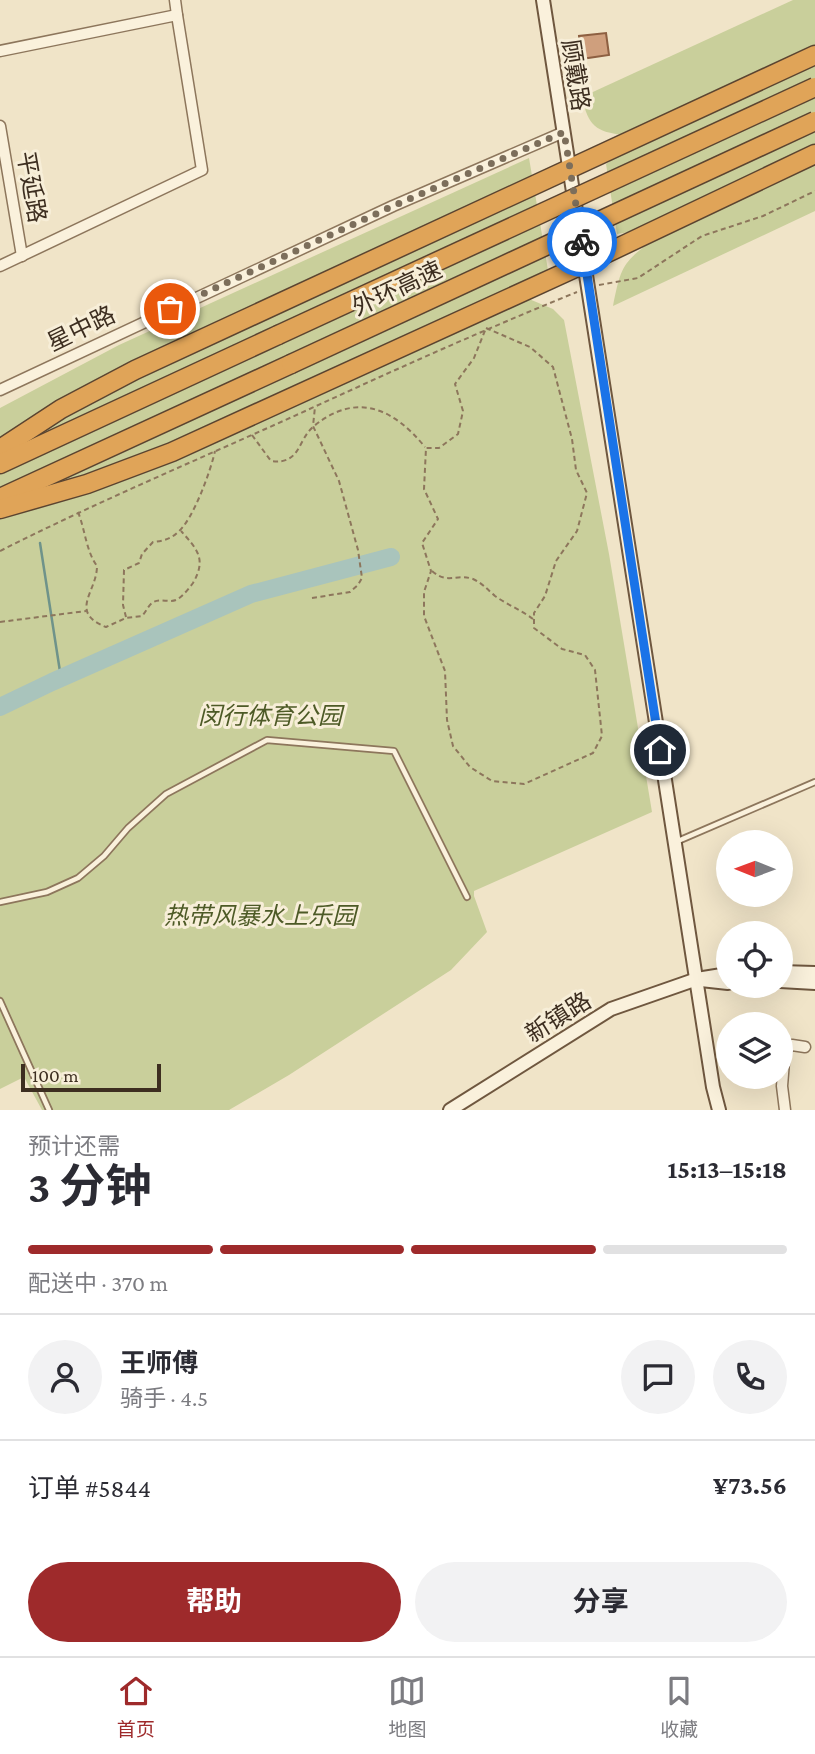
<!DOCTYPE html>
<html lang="zh">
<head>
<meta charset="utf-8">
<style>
	body { margin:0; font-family:"Crimson Pro","Noto Sans SC",serif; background:#f2f2f3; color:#2b2b33; height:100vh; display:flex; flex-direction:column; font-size:26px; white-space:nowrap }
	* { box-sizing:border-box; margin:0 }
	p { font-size:23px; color:#7c7c81 }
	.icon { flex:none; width:38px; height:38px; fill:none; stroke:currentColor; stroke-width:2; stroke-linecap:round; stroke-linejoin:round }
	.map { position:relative; height:1110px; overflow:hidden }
	.panel { display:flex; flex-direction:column; background:#fff; flex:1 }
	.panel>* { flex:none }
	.needle { width:46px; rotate:271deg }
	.fabs { position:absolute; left:716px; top:830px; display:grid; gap:14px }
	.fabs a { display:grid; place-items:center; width:77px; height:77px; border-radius:50%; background:#fff; box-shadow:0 7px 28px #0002; font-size:35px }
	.scale { position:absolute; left:21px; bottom:18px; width:140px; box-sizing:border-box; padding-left:7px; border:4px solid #3d2e20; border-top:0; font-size:19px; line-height:24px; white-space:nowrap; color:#3d2e20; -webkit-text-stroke:5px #f7eed8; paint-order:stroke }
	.pin { position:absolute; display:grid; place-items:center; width:60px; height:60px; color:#fff; margin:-30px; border:4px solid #fff; border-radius:50%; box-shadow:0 2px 7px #0007 }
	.courier { position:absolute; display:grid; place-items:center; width:70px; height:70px; margin:-35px; border:5px solid #1a73e8; border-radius:50%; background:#fff; color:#222; box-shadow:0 2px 9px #0007 }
	.overview em { font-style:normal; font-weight:700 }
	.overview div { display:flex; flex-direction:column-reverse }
	.overview { display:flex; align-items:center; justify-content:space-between; height:119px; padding:0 28px }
	h1 { font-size:46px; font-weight:700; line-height:52px }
	.bar { display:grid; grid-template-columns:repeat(4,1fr); gap:10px 7px; align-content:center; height:84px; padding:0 28px }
	.bar i { height:9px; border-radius:5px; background:#e1e1e2 }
	.bar .selected { background:#9e2a2b }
	.bar p { grid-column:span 4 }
	.line { display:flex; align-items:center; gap:18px; padding:0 28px; border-top:2px solid #e1e1e2 }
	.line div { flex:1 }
	.round { display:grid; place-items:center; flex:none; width:74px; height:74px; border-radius:37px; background:#f2f2f3 }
	.action { display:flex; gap:14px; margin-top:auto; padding:14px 28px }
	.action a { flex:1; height:80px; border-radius:42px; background:#9e2a2b; color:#fff; font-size:28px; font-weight:700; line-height:80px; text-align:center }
	.action a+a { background:#f2f2f3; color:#2b2b33 }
	.dock { display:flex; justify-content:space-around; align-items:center; height:98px; border-top:2px solid #e1e1e2; background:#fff; font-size:19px; color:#7c7c81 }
	.dock a { display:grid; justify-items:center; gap:4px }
	.dock .selected { color:#9e2a2b }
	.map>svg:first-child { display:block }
</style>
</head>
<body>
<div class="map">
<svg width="815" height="1110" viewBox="0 0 815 1110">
	<rect width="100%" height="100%" fill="#f0e4c8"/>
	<g fill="#c9cf9b">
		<path d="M793,0H815V48L624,135C596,132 588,126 582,97Z"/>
		<path d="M815,65V146L630,232L617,234L606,164L619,155Z"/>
		<path d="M529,158L551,288L529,299L553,309L564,320L609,554L652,812L474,891V896L487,932L451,970L289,1075L229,1110H42L24,1077L0,1089V408L119,345Z"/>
		<path d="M815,164V211L613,306C621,267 622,262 656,238Z"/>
	</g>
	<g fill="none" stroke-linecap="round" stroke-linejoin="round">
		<path stroke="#6f938a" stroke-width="2.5" d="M40,543L61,678"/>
		<path stroke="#a9c4bc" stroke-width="18" d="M0,707L52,682L251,594L391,557"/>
	</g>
	<path fill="#cf9f7d" stroke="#8d5f41" stroke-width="2" d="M606,33L609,55L581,59L579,36Z"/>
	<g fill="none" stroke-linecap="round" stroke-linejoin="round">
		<g stroke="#8d765c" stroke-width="8">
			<g id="lane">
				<path d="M678,841L815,782"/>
				<path d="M0,902L47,892L78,878L104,856L128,828L166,794L267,740L394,751L467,897"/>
				<path d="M0,1001L49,1110"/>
			</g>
		</g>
		<g stroke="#8d765c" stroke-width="13">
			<g id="street">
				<path d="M0,51L177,15L175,0"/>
				<path d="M0,126L22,256"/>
				<path d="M0,266L202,170L177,15"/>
				<path d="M0,390L393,206L564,132"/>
				<path d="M785,1110L782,1086L785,1049L792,1045L805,1047"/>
			</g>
		</g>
		<g stroke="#6f573f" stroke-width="16">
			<g id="secondary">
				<path d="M543,0L713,1087L719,1110"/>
				<path d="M780,972L815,973"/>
				<path d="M701,980L728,983"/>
				<path d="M780,981L815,983"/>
				<path d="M450,1110L611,1009L697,979L728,974"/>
			</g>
		</g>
		<g stroke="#5b4430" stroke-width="21">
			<g id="highway">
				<path d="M0,449L61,409L135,370L815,55"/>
				<path d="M0,464L278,335"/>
				<path d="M0,498L291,364"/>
				<path d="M0,509L87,484L172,452L586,263L815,154"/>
			</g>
		</g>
		<g stroke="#8d765c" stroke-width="2" stroke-dasharray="5 3.5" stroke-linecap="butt">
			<path d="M599,285L638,278L702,236L763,216L815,191"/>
			<path d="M486,328L530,347L553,367L572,439L576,470L587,493L577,531L556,561L545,596L534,613V628L562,649L585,655L595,670L602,736L593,753L524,784L492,781L470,767L453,746L447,720L445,671L424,616V592L431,571L422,543L438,519L424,489L426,448H439L458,434L463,411L455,384L474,358Z"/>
			<path d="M252,435L271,461C301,465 297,440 314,426C357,391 394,409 425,447"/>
			<path d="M78,512C85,529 86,551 97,566C97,592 68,612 106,627L126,618L142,616C146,612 148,606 152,603C159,597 170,604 178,599C184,595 189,588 193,583C207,559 197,549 181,531"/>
			<path d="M0,551C103,499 209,455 314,407C401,367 488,328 577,292"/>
			<path d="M432,571C448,585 456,573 473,579C482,583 487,589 495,596C506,604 521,610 533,619"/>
			<path d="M312,598L350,592L358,585L362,578L358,550L339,481L313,426L315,407"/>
			<path d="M126,617L123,605L124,570L139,563L142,554L153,542C163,541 171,539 178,532C193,520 211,470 215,451"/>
			<path d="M0,622L86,611"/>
		</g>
		<use href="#lane" stroke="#faf1dc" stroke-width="4.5"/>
		<use href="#street" stroke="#faf1dc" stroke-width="10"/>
		<use href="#secondary" stroke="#faf1dc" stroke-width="12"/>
		<use href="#highway" stroke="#e0a458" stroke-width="18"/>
		<g stroke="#5b4430" stroke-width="21" stroke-linecap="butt">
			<g id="highway-bridge">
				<path d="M278,335L815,87"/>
				<path d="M291,364L815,121"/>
			</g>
		</g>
		<use href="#highway-bridge" stroke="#e0a458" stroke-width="18"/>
	</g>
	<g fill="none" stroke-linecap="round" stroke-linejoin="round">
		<path stroke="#7c6e5b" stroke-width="7" stroke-dasharray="0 12.6" d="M170,309L393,206L564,132L582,242"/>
		<path stroke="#1a73e8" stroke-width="9" d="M582,242L660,750"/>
	</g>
	<g text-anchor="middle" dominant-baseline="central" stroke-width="6" stroke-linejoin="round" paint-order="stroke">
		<g font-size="24" fill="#3d2e20" stroke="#f7eed8">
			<text transform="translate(576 75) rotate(81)">顾戴路</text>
			<text transform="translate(32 187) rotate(80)">平延路</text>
			<text transform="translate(397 288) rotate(-25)">外环高速</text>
			<text transform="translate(81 328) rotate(-26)">星中路</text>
			<text transform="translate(558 1017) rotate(-32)">新镇路</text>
		</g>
		<g font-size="24" font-style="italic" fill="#4d5a26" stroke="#f7eed8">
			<text x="270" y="715">闵行体育公园</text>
			<text x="260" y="915">热带风暴水上乐园</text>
		</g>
	</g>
</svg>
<div class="fabs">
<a><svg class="needle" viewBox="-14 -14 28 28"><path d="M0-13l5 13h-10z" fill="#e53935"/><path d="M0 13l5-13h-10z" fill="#7c7c81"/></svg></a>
<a><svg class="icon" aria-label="locate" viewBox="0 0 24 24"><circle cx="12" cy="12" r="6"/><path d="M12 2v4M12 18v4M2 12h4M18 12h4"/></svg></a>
<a><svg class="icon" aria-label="layers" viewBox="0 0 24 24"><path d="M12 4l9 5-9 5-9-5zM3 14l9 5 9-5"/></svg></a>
</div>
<div class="scale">100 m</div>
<div class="pin" style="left:170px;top:309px;background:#ea580c"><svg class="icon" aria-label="bag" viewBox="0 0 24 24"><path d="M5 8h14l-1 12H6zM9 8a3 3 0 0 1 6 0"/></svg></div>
<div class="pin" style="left:660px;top:750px;background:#1f2937"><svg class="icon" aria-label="home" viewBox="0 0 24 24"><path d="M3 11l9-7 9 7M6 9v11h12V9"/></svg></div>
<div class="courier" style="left:582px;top:242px"><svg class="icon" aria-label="bike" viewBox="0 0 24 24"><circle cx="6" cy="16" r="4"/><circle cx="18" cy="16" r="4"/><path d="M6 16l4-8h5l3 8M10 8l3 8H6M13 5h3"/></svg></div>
</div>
<section class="panel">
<div class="overview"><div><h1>3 分钟</h1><p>预计还需</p></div><em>15:13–15:18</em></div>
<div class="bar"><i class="selected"></i><i class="selected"></i><i class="selected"></i><i></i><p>配送中 · 370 m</p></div>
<div class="line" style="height:126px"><a class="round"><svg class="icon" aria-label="person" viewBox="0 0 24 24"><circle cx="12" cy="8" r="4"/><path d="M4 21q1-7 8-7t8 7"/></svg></a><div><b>王师傅</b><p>骑手 · 4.5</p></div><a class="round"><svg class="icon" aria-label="chat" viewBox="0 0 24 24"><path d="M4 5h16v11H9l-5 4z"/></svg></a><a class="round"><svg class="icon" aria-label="phone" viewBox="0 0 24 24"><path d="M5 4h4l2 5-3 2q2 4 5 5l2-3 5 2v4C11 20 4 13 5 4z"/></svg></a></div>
<div class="line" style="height:91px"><div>订单 #5844</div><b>¥73.56</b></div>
<div class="action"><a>帮助</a><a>分享</a></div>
</section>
<nav class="dock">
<a class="selected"><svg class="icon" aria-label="home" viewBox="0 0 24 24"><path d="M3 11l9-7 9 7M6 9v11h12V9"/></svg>首页</a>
<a><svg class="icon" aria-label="map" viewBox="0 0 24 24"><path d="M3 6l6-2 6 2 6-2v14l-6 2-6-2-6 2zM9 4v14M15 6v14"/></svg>地图</a>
<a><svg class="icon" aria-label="saved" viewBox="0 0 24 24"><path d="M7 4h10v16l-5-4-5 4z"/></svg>收藏</a>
</nav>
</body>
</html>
